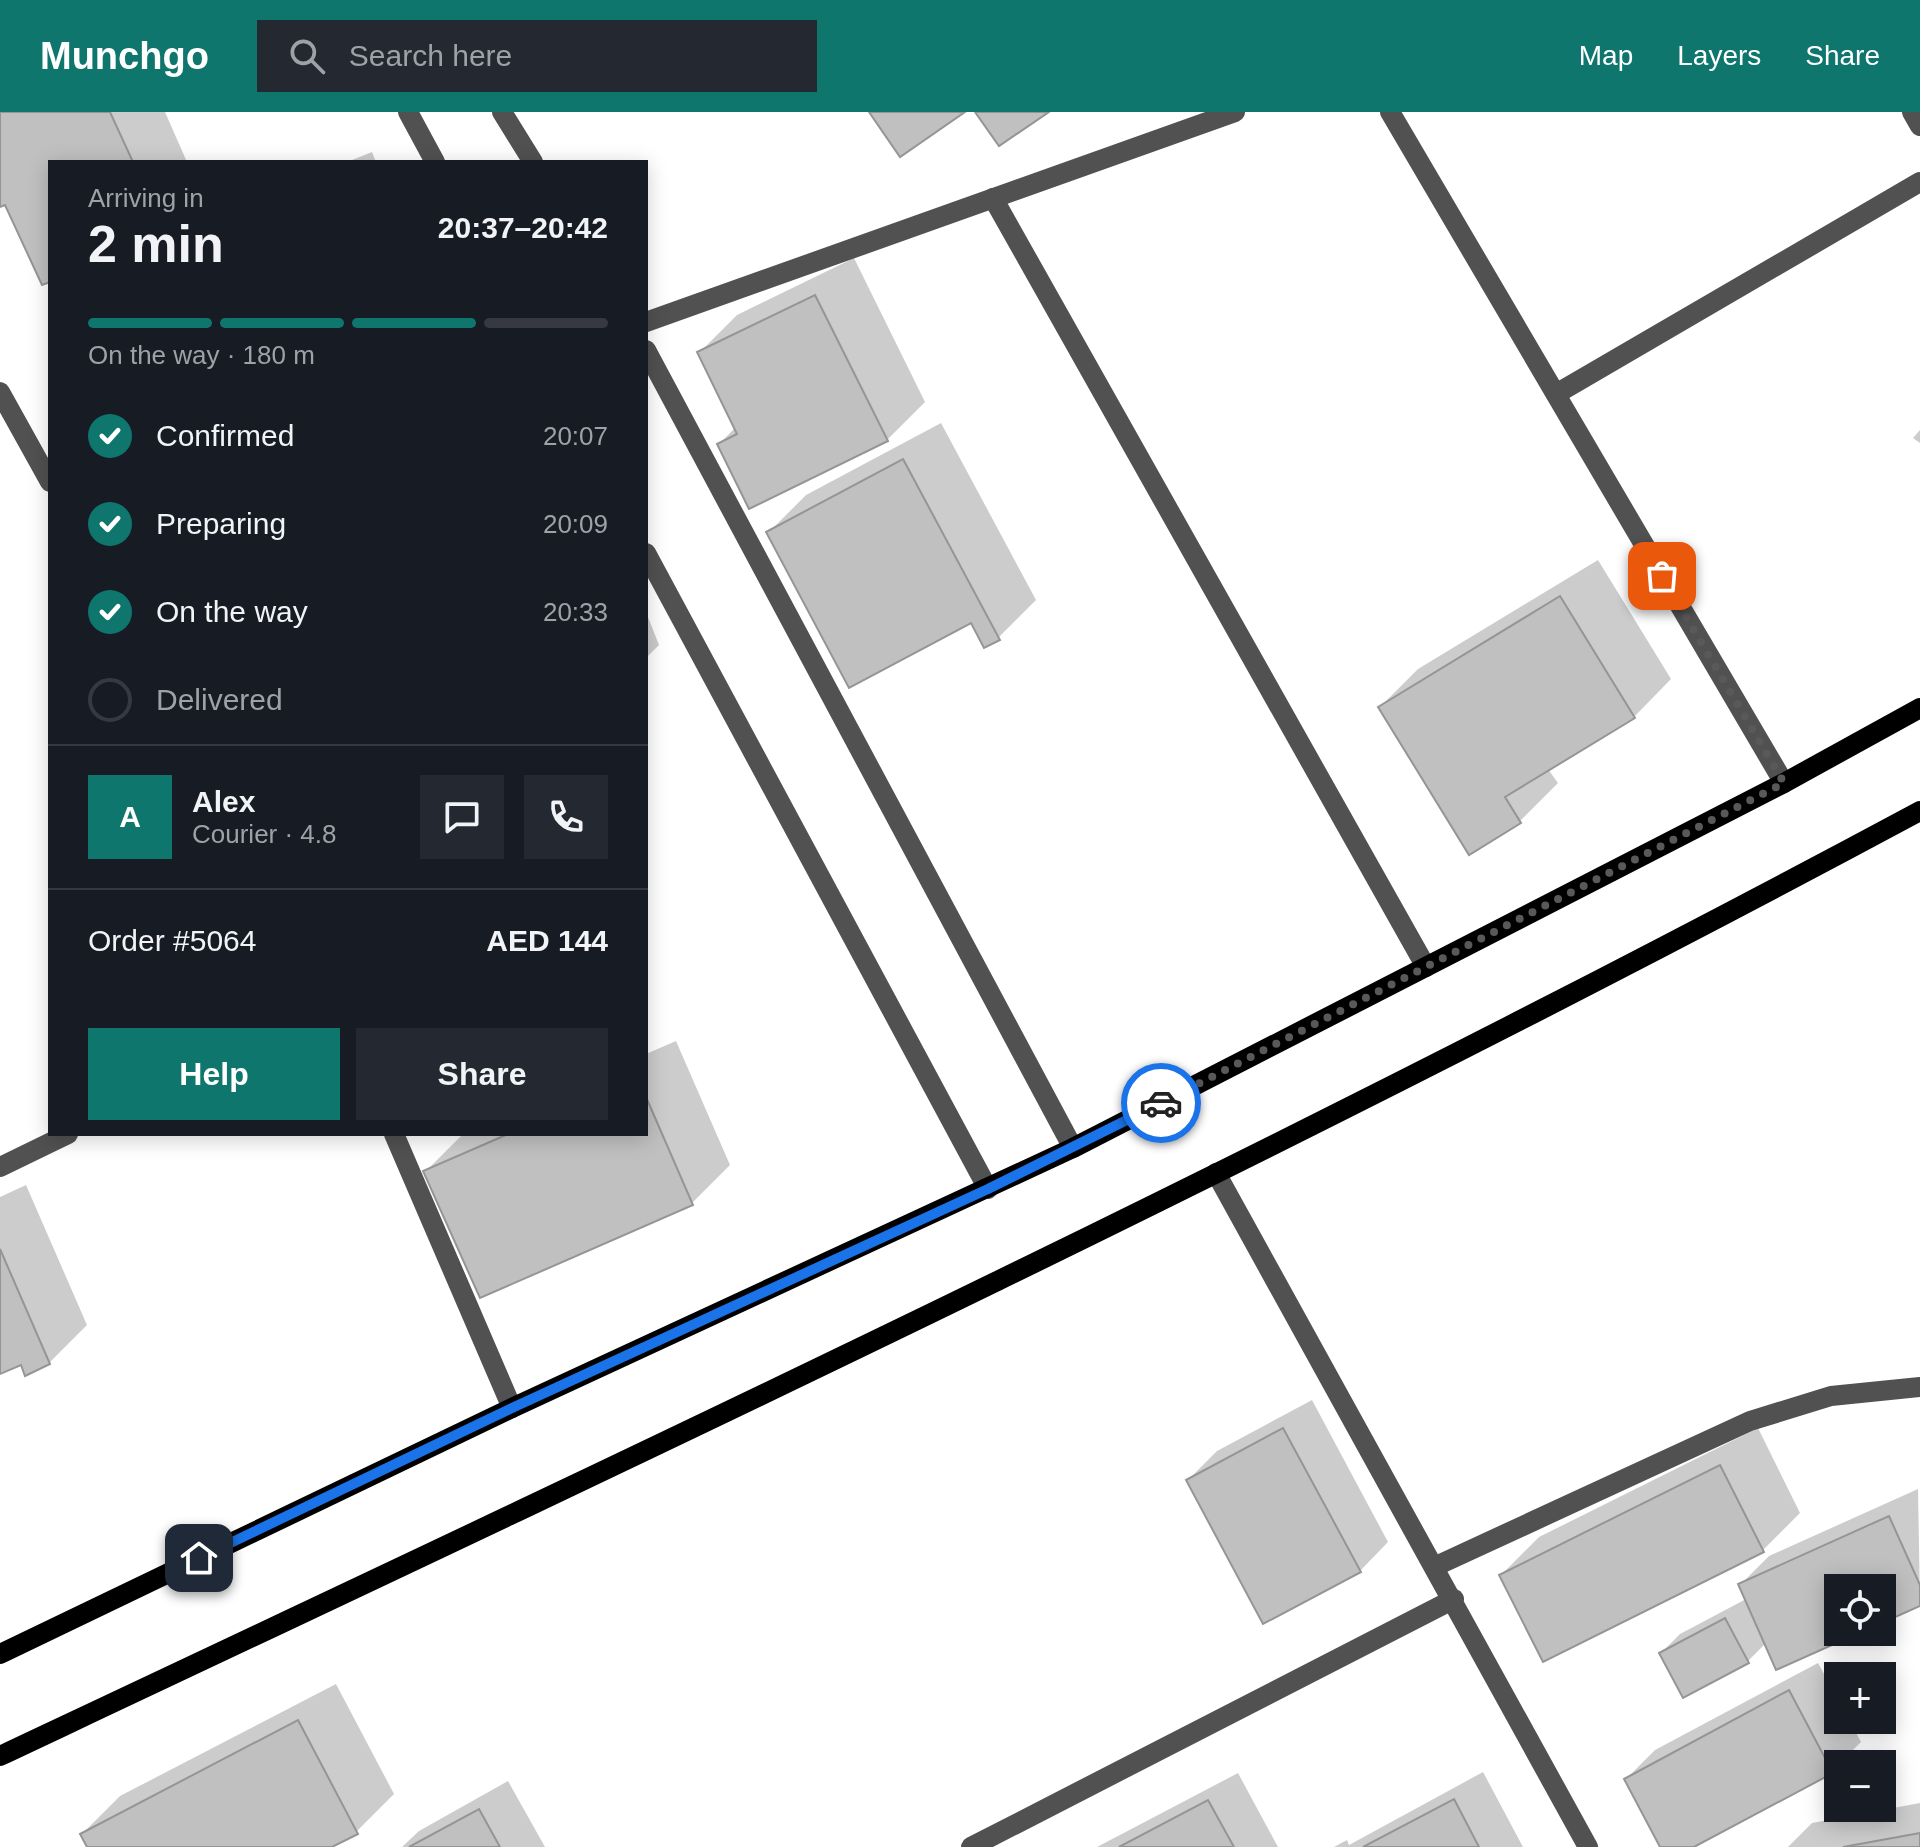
<!DOCTYPE html>
<html lang="en">
<head>
<meta charset="utf-8">
<style>
	body { margin:0; font-family:Arial,sans-serif; background:#242831; color:#f1f3f6; height:100vh; display:flex; flex-direction:column; font-size:30px; white-space:nowrap }
	* { box-sizing:border-box; margin:0 }
	p { font-size:26px; color:#9ea1a6 }
	.icon { flex:none; width:44px; height:44px; fill:none; stroke:currentColor; stroke-width:2; stroke-linecap:round; stroke-linejoin:round }
	.map { position:relative; flex:1; overflow:hidden }
	.panel { position:absolute; left:48px; top:48px; width:600px; height:976px; display:flex; flex-direction:column; background:#171b24; border-radius:0px; box-shadow:0 4px 20px #0003 }
	.panel>* { flex:none }
	.tools { position:absolute; left:1824px; top:1462px; display:grid; gap:16px }
	.tools a { display:grid; place-items:center; width:72px; height:72px; border-radius:0px; background:#171b24; box-shadow:0 4px 20px #0003; font-size:40px }
	.pin { position:absolute; display:grid; place-items:center; width:68px; height:68px; color:#fff; margin:-34px; border-radius:16px; box-shadow:0 4px 12px #0006 }
	.courier { position:absolute; display:grid; place-items:center; width:80px; height:80px; margin:-40px; border:6px solid #1a73e8; border-radius:50%; background:#fff; color:#222; box-shadow:0 2px 10px #0007 }
	.summary em { font-style:normal; font-weight:700 }
	.summary div { display:flex; flex-direction:column-reverse }
	.summary { display:flex; align-items:center; justify-content:space-between; height:136px; padding:0 40px }
	h1 { font-size:52px; font-weight:700; line-height:60px }
	.bar { display:grid; grid-template-columns:repeat(4,1fr); gap:12px 8px; align-content:center; height:96px; padding:0 40px }
	.bar i { height:10px; border-radius:6px; background:#363941 }
	.bar .active { background:#0f766e }
	.bar p { grid-column:span 4 }
	.line { display:flex; align-items:center; gap:20px; padding:0 40px; border-top:2px solid #363941 }
	.line div { flex:1 }
	.round { display:grid; place-items:center; flex:none; width:84px; height:84px; border-radius:0px; background:#242831 }
	ol { padding:0 40px; list-style:none }
	li { display:flex; align-items:center; gap:24px; height:88px }
	li p { margin-inline-start:auto }
	li .icon { padding:8px; border-radius:50%; background:#0f766e; color:#fff; stroke-width:4 }
	li:last-child { color:#9ea1a6 }
	li i { width:44px; height:44px; border:4px solid #363941; border-radius:50% }
	.cta { display:flex; gap:16px; margin-top:auto; padding:16px 40px }
	.cta a { flex:1; height:92px; border-radius:0px; background:#0f766e; color:#fff; font-size:32px; font-weight:700; line-height:92px; text-align:center }
	.cta a+a { background:#242831; color:#f1f3f6 }
	header { display:flex; align-items:center; gap:48px; box-sizing:border-box; height:112px; padding:0 40px; background:#0f766e; color:#fff }
	header strong { font-size:38px }
	nav { display:flex; gap:44px; margin-inline-start:auto; font-size:28px }
	.search { width:560px; height:72px; background:#242831; display:flex; align-items:center; gap:20px; box-sizing:border-box; padding:0 28px; border-radius:0px; color:#9ea1a6; font-size:30px }
	.map>svg:first-child { display:block }
</style>
</head>
<body>
<header>
<strong>Munchgo</strong>
<div class="search"><svg class="icon" aria-label="search" viewBox="0 0 24 24"><circle cx="10" cy="10" r="6"/><path d="M15 15l6 6"/></svg>Search here</div>
<nav><a>Map</a><a>Layers</a><a>Share</a></nav>
</header>
<div class="map">
<svg width="1920" height="1735" viewBox="0 0 1920 1735">
	<rect width="100%" height="100%" fill="#fff"/>
	<g fill="#0003">
		<path d="M0,0H165L187,50H50V167L6,90L0,93Z"/>
		<path d="M372,40L376,50H347Z"/>
		<path d="M854,146L925,290L887,328L719,332L736,315L699,241L737,203Z"/>
		<path d="M941,311L1036,488L998,526L972,508L768,421L806,383Z"/>
		<path d="M1920,318V331L1913,326Z"/>
		<path d="M1598,448L1671,567L1634,605L1548,657L1558,671L1520,709L1380,595L1418,557Z"/>
		<path d="M646,500L659,533L646,546Z"/>
		<path d="M676,929L730,1053L692,1091L426,1059L463,1022H646V942Z"/>
		<path d="M26,1073L87,1213L49,1251L22,1250L0,1260V1085Z"/>
		<path d="M1312,1288L1388,1430L1360,1459L1188,1368L1217,1339Z"/>
		<path d="M1758,1316L1800,1401L1762,1439L1501,1463L1539,1425Z"/>
		<path d="M1918,1377L1920,1491L1882,1508V1476H1838V1520H1856L1766,1531L1748,1549L1684,1583L1661,1541L1680,1522L1746,1487L1740,1473L1769,1444Z"/>
		<path d="M1818,1551L1838,1587V1608H1849L1861,1630L1832,1659L1690,1735H1663L1626,1667L1655,1638Z"/>
		<path d="M336,1572L394,1682L356,1720L328,1735H89L82,1722L120,1684Z"/>
		<path d="M1483,1660L1523,1735H1334L1347,1728L1349,1733Z"/>
		<path d="M1238,1661L1278,1735H1097Z"/>
		<path d="M508,1669L545,1735H402L419,1719Z"/>
		<path d="M1920,1691V1735H1788L1812,1711Z"/>
	</g>
	<g fill="#c0c0c0" stroke="#959595" stroke-width="2">
		<path d="M0,0H110L133,50H50V170L42,173L5,93L0,95Z"/>
		<path d="M869,0H965L900,45Z"/>
		<path d="M975,0H1049L999,34Z"/>
		<path d="M815,183L888,329L749,397L717,332L737,322L697,240Z"/>
		<path d="M903,347L1000,528L984,536L971,511L849,576L766,420Z"/>
		<path d="M1560,484L1635,606L1505,685L1521,711L1469,743L1378,595Z"/>
		<path d="M646,985L693,1093L480,1186L423,1059L508,1022H646Z"/>
		<path d="M0,1137L50,1252L25,1264L21,1253L0,1262Z"/>
		<path d="M1283,1316L1361,1460L1263,1512L1186,1368Z"/>
		<path d="M1720,1353L1764,1440L1543,1550L1499,1463Z"/>
		<path d="M1889,1404L1920,1473V1494L1882,1511V1476H1838V1520H1861L1776,1558L1738,1472Z"/>
		<path d="M1725,1506L1749,1551L1683,1586L1659,1541Z"/>
		<path d="M1789,1578L1833,1661L1694,1735H1660L1624,1667Z"/>
		<path d="M298,1608L358,1722L332,1735H87L80,1722Z"/>
		<path d="M1454,1687L1479,1735H1363Z"/>
		<path d="M1208,1688L1234,1735H1119Z"/>
		<path d="M479,1697L500,1735H409Z"/>
		<path d="M1920,1721V1735H1843Z"/>
	</g>
	<g fill="none" stroke-linecap="round" stroke-linejoin="round">
		<g stroke="#515151" stroke-width="20">
			<path d="M408,0L435,50"/>
			<path d="M502,0L533,50"/>
			<path d="M1390,0L1784,671"/>
			<path d="M1912,0L1920,14"/>
			<path d="M993,86L1426,855"/>
			<path d="M646,210L1235,0"/>
			<path d="M646,238L1073,1036"/>
			<path d="M0,280L50,370"/>
			<path d="M1556,282L1920,70"/>
			<path d="M646,441L988,1077"/>
			<path d="M394,1022L512,1296"/>
			<path d="M0,1055L68,1022"/>
			<path d="M1216,1061L1588,1735"/>
			<path d="M1436,1454L1750,1309L1831,1284L1920,1275"/>
			<path d="M971,1735L1454,1487"/>
		</g>
		<g stroke="#000" stroke-width="20">
			<path d="M0,1542L512,1296L1073,1036L1784,671L1920,596"/>
			<path d="M0,1644C645,1340 1291,1037 1920,699"/>
		</g>
	</g>
	<g fill="none" stroke-linecap="round" stroke-linejoin="round">
		<path stroke="#595959" stroke-width="8" stroke-dasharray="0 14.4" d="M1161,991L1784,671L1662,464"/>
		<path stroke="#1a73e8" stroke-width="10" d="M199,1446L512,1296L988,1077L1161,991"/>
	</g>
</svg>
<div class="tools">
<a><svg class="icon" aria-label="locate" viewBox="0 0 24 24"><circle cx="12" cy="12" r="6"/><path d="M12 2v4M12 18v4M2 12h4M18 12h4"/></svg></a>
<a>+</a>
<a>−</a>
</div>
<div class="pin" style="left:1662px;top:464px;background:#ea580c"><svg class="icon" aria-label="bag" viewBox="0 0 24 24"><path d="M5 8h14l-1 12H6zM9 8a3 3 0 0 1 6 0"/></svg></div>
<div class="pin" style="left:199px;top:1446px;background:#1f2937"><svg class="icon" aria-label="home" viewBox="0 0 24 24"><path d="M3 11l9-7 9 7M6 9v11h12V9"/></svg></div>
<div class="courier" style="left:1161px;top:991px"><svg class="icon" aria-label="car" viewBox="0 0 24 24"><path d="M5 17H2v-5l4-1 3-4h7l3 4 3 1v5h-3M9 17h6M6 11h13"/><circle cx="7" cy="17" r="2"/><circle cx="17" cy="17" r="2"/></svg></div>
<section class="panel">
<div class="summary"><div><h1>2 min</h1><p>Arriving in</p></div><em>20:37–20:42</em></div>
<div class="bar"><i class="active"></i><i class="active"></i><i class="active"></i><i></i><p>On the way · 180 m</p></div>
<ol>
<li><svg class="icon" aria-label="check" viewBox="0 0 24 24"><path d="M5 12l5 5 9-10"/></svg>Confirmed<p>20:07</p></li>
<li><svg class="icon" aria-label="check" viewBox="0 0 24 24"><path d="M5 12l5 5 9-10"/></svg>Preparing<p>20:09</p></li>
<li><svg class="icon" aria-label="check" viewBox="0 0 24 24"><path d="M5 12l5 5 9-10"/></svg>On the way<p>20:33</p></li>
<li><i></i>Delivered</li>
</ol>
<div class="line" style="height:144px"><b class="round" style="background:#0f766e;color:#fff">A</b><div><b>Alex</b><p>Courier · 4.8</p></div><a class="round"><svg class="icon" aria-label="chat" viewBox="0 0 24 24"><path d="M4 5h16v11H9l-5 4z"/></svg></a><a class="round"><svg class="icon" aria-label="phone" viewBox="0 0 24 24"><path d="M5 4h4l2 5-3 2q2 4 5 5l2-3 5 2v4C11 20 4 13 5 4z"/></svg></a></div>
<div class="line" style="height:104px"><div>Order #5064</div><b>AED 144</b></div>
<div class="cta"><a>Help</a><a>Share</a></div>
</section>
</div>
</body>
</html>
